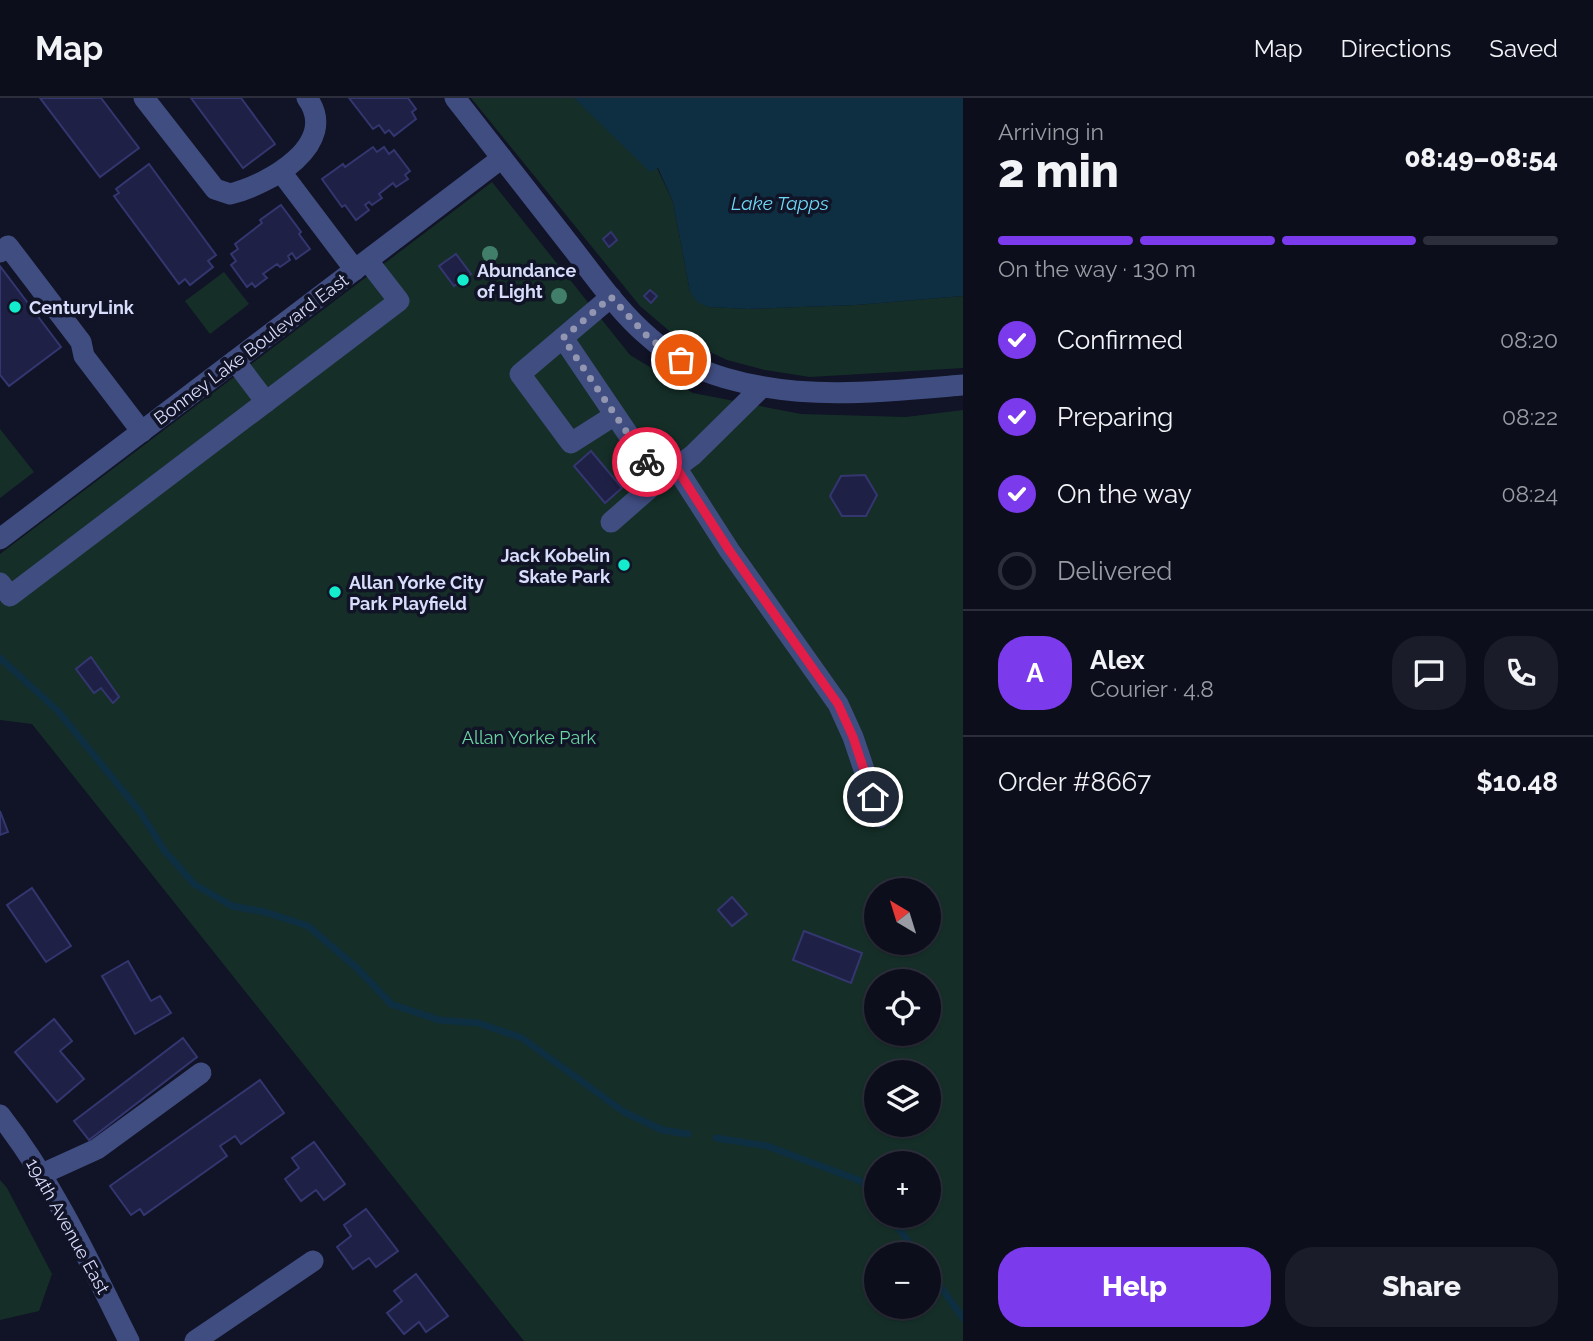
<!DOCTYPE html>
<html lang="en">
<head>
<meta charset="utf-8">
<style>
	body { margin:0; font-family:Raleway,sans-serif; background:#1b1c29; color:#f1f3f6; height:100vh; display:flex; flex-direction:column; font-size:26px; white-space:nowrap }
	* { box-sizing:border-box; margin:0 }
	p { font-size:23px; color:#9a9ca3 }
	.icon { flex:none; width:38px; height:38px; fill:none; stroke:currentColor; stroke-width:2; stroke-linecap:round; stroke-linejoin:round }
	.map { position:relative; flex:1; overflow:hidden }
	.panel { display:flex; flex-direction:column; background:#0d0e1c; width:630px }
	.panel>* { flex:none }
	.needle { width:46px; rotate:322deg }
	.tools { position:absolute; left:864px; top:780px; display:grid; gap:14px }
	.tools a { display:grid; place-items:center; width:77px; height:77px; border-radius:50%; background:#0d0e1c; box-shadow:0 2px 5px #0004,0 0 0 2px #2d2e3b; font-size:35px }
	.pin { position:absolute; display:grid; place-items:center; width:60px; height:60px; color:#fff; margin:-30px; border:4px solid #fff; border-radius:50%; box-shadow:0 2px 7px #0007 }
	.courier { position:absolute; display:grid; place-items:center; width:70px; height:70px; margin:-35px; border:5px solid #e11d48; border-radius:50%; background:#fff; color:#222; box-shadow:0 2px 9px #0007 }
	.head em { font-style:normal; font-weight:800 }
	.head div { display:flex; flex-direction:column-reverse }
	.head { display:flex; align-items:center; justify-content:space-between; height:119px; padding:0 35px }
	h1 { font-size:46px; font-weight:800; line-height:52px }
	.bar { display:grid; grid-template-columns:repeat(4,1fr); gap:10px 7px; align-content:center; height:84px; padding:0 35px }
	.bar i { height:9px; border-radius:5px; background:#2d2e3b }
	.bar .on { background:#7c3aed }
	.bar p { grid-column:span 4 }
	.line { display:flex; align-items:center; gap:18px; padding:0 35px; border-top:2px solid #2d2e3b }
	.line div { flex:1 }
	.round { display:grid; place-items:center; flex:none; width:74px; height:74px; border-radius:28px; background:#1b1c29 }
	ol { padding:0 35px; list-style:none }
	li { display:flex; align-items:center; gap:21px; height:77px }
	li p { margin-inline-start:auto }
	li .icon { padding:7px; border-radius:50%; background:#7c3aed; color:#fff; stroke-width:4 }
	li:last-child { color:#9a9ca3 }
	li i { width:38px; height:38px; border:4px solid #2d2e3b; border-radius:50% }
	.cta { display:flex; gap:14px; margin-top:auto; padding:14px 35px }
	.cta a { flex:1; height:80px; border-radius:28px; background:#7c3aed; color:#fff; font-size:28px; font-weight:800; line-height:80px; text-align:center }
	.cta a+a { background:#1b1c29; color:#f1f3f6 }
	header { display:flex; align-items:center; gap:42px; box-sizing:border-box; height:98px; padding:0 35px; background:#0d0e1c; border-bottom:2px solid #2d2e3b }
	header strong { font-size:33px }
	nav { display:flex; gap:38px; margin-inline-start:auto; font-size:24px }
	main { display:flex; flex:1; min-height:0 }
	.map>svg:first-child { display:block }
</style>
</head>
<body>
<header>
<strong>Map</strong>
<nav><a>Map</a><a>Directions</a><a>Saved</a></nav>
</header>
<main>
<div class="map">
<svg width="963" height="1243" viewBox="0 0 963 1243">
	<rect width="100%" height="100%" fill="#111326"/>
	<g fill="#152f28" fill-rule="evenodd">
		<path d="M471,0H574L657,70L673,104L690,194L708,209L748,211L856,207L963,198V270L810,279L765,272L727,262L674,237L640,208Z"/>
		<path d="M492,84L630,257L693,295L801,316L906,319L963,312V1243H524L32,626L0,622V456ZM877,793H929V845H877ZM877,884H929V936H877ZM877,975H929V1027H877ZM877,1066H929V1118H877ZM877,1157H929V1209H877Z"/>
		<path d="M224,174L249,206L210,236L185,203Z"/>
		<path d="M0,331L34,374L0,400Z"/>
		<path d="M0,1082L7,1090L52,1176L39,1213L0,1222Z"/>
	</g>
	<path fill="#0e2e41" d="M574,0H963V198L856,207L748,211L708,209L697,204L690,194L673,104L658,70L650,74Z"/>
	<g fill="none" stroke-linecap="round" stroke-linejoin="round">
		<g stroke="#0e2e41" stroke-width="7">
			<path d="M0,560L58,613L141,715L164,752L194,786L232,808L265,814L308,828L357,870L391,906L439,922L478,925L522,940L624,1014L662,1032L688,1036"/>
			<path d="M716,1040L767,1048L861,1083L877,1101"/>
			<path d="M890,1118L918,1157"/>
			<path d="M929,1173L963,1220"/>
		</g>
	</g>
	<g fill="#1f2045" stroke="#33366f" stroke-width="2">
		<path d="M40,0H101L139,50L100,79Z"/>
		<path d="M191,0H241L275,46L243,70Z"/>
		<path d="M349,0H408L416,11L412,14L416,21L394,38L389,32L385,35L379,27L373,31Z"/>
		<path d="M373,49L377,54L384,49L389,56L394,52L410,73L405,77L408,81L396,89L393,85L379,96L382,100L372,107L369,104L365,107L369,112L356,122L345,107L342,109L322,81L343,66L345,69Z"/>
		<path d="M149,66L216,157L208,163L213,169L190,187L185,181L179,186L114,98L119,95L116,91Z"/>
		<path d="M281,107L301,134L299,136L310,151L296,161L292,155L288,158L290,162L280,169L277,166L263,176L267,180L255,189L252,185L247,189L231,167L236,163L231,156L238,151L235,146L262,125L260,122Z"/>
		<path d="M611,134L617,142L609,149L603,141Z"/>
		<path d="M456,156L471,176L454,188L439,168Z"/>
		<path d="M0,168L61,249L9,288L0,277Z"/>
		<path d="M650,192L657,198L651,205L644,198Z"/>
		<path d="M591,353L622,390L605,405L574,368Z"/>
		<path d="M865,377L877,397L866,418H842L830,398L841,378Z"/>
		<path d="M91,559L119,599L113,605L101,590L94,595L76,571Z"/>
		<path d="M0,713L8,734L0,737Z"/>
		<path d="M32,790L71,848L46,864L7,807Z"/>
		<path d="M732,799L747,816L732,828L718,812Z"/>
		<path d="M804,833L862,855L851,885L793,862Z"/>
		<path d="M128,863L151,903L160,898L171,915L135,936L102,878Z"/>
		<path d="M54,921L72,943L60,953L84,981L57,1004L15,954Z"/>
		<path d="M183,940L197,959L89,1042L74,1023Z"/>
		<path d="M260,982L284,1015L241,1046L235,1038L220,1048L227,1058L144,1117L140,1111L131,1117L110,1088Z"/>
		<path d="M314,1044L345,1086L324,1102L316,1092L301,1103L285,1081L299,1070L292,1060Z"/>
		<path d="M366,1111L398,1153L376,1169L369,1160L353,1171L337,1149L351,1138L344,1127Z"/>
		<path d="M416,1176L448,1218L426,1234L419,1224L404,1236L387,1215L402,1203L394,1193Z"/>
	</g>
	<g fill="none" stroke-linecap="round" stroke-linejoin="round">
		<g stroke="#404d81" stroke-width="21">
			<path d="M144,0L215,91L230,96C268,87 341,46 307,0"/>
			<path d="M455,0C493,49 532,98 570,147C595,179 619,214 650,240C671,259 698,272 725,280C803,303 883,294 963,287"/>
			<path d="M281,74L355,172"/>
			<path d="M0,154L8,148L81,244L84,258L142,334"/>
			<path d="M611,199L520,276L571,345L615,317"/>
			<path d="M563,240L659,382L693,357L762,289"/>
			<path d="M235,263L266,304"/>
			<path d="M677,371L729,452L838,606L853,639L880,719"/>
			<path d="M611,424L659,382"/>
			<path d="M0,441L502,60"/>
			<path d="M0,485L10,498L399,203L368,163"/>
			<path d="M0,1017C54,1086 90,1165 129,1243"/>
			<path d="M42,1076L97,1051L201,975"/>
			<path d="M195,1243L313,1163"/>
		</g>
	</g>
	<g fill="#427f6a">
		<circle cx="490" cy="156" r="8"/>
		<circle cx="559" cy="198" r="8"/>
	</g>
	<g fill="none" stroke-linecap="round" stroke-linejoin="round">
		<path stroke="#9396b1" stroke-width="7" stroke-dasharray="0 12.6" d="M647,364L563,240L611,199L650,241L681,262"/>
		<path stroke="#e11d48" stroke-width="9" d="M647,364L659,382L677,371L729,452L838,606L853,639L873,699"/>
	</g>
	<g fill="#14edcd" stroke="#111326" stroke-width="2.5">
		<circle cx="463" cy="182" r="7"/>
		<circle cx="15" cy="209" r="7"/>
		<circle cx="624" cy="467" r="7"/>
		<circle cx="335" cy="494" r="7"/>
	</g>
	<g text-anchor="middle" dominant-baseline="central" stroke-width="7" stroke-linejoin="round" paint-order="stroke">
		<g font-size="18" font-weight="bold" fill="#d9ddfc" stroke="#111326" text-anchor="start">
			<text x="477" y="172">Abundance<tspan x="477" dy="21">of Light</tspan></text>
			<text x="29" y="209">CenturyLink</text>
			<text x="610" y="457" text-anchor="end">Jack Kobelin<tspan x="610" dy="21">Skate Park</tspan></text>
			<text x="349" y="484">Allan Yorke City<tspan x="349" dy="21">Park Playfield</tspan></text>
		</g>
		<g font-size="18" fill="#d9ddfc" stroke="#111326">
			<text transform="translate(251 251) rotate(-37)">Bonney Lake Boulevard East</text>
			<text transform="translate(68 1128) rotate(61)">194th Avenue East</text>
		</g>
		<g font-size="18" fill="#6ad7a1" stroke="#111326">
			<text x="529" y="639">Allan Yorke Park</text>
		</g>
		<g font-size="19" font-style="italic" fill="#6fd7f4" stroke="#111326">
			<text x="780" y="105">Lake Tapps</text>
		</g>
	</g>
</svg>
<div class="tools">
<a><svg class="needle" viewBox="-14 -14 28 28"><path d="M0-13l5 13h-10z" fill="#e53935"/><path d="M0 13l5-13h-10z" fill="#9a9ca3"/></svg></a>
<a><svg class="icon" aria-label="locate" viewBox="0 0 24 24"><circle cx="12" cy="12" r="6"/><path d="M12 2v4M12 18v4M2 12h4M18 12h4"/></svg></a>
<a><svg class="icon" aria-label="layers" viewBox="0 0 24 24"><path d="M12 4l9 5-9 5-9-5zM3 14l9 5 9-5"/></svg></a>
<a>+</a>
<a>−</a>
</div>
<div class="pin" style="left:681px;top:262px;background:#ea580c"><svg class="icon" aria-label="bag" viewBox="0 0 24 24"><path d="M5 8h14l-1 12H6zM9 8a3 3 0 0 1 6 0"/></svg></div>
<div class="pin" style="left:873px;top:699px;background:#1f2937"><svg class="icon" aria-label="home" viewBox="0 0 24 24"><path d="M3 11l9-7 9 7M6 9v11h12V9"/></svg></div>
<div class="courier" style="left:647px;top:364px"><svg class="icon" aria-label="bike" viewBox="0 0 24 24"><circle cx="6" cy="16" r="4"/><circle cx="18" cy="16" r="4"/><path d="M6 16l4-8h5l3 8M10 8l3 8H6M13 5h3"/></svg></div>
</div>
<section class="panel">
<div class="head"><div><h1>2 min</h1><p>Arriving in</p></div><em>08:49–08:54</em></div>
<div class="bar"><i class="on"></i><i class="on"></i><i class="on"></i><i></i><p>On the way · 130 m</p></div>
<ol>
<li><svg class="icon" aria-label="check" viewBox="0 0 24 24"><path d="M5 12l5 5 9-10"/></svg>Confirmed<p>08:20</p></li>
<li><svg class="icon" aria-label="check" viewBox="0 0 24 24"><path d="M5 12l5 5 9-10"/></svg>Preparing<p>08:22</p></li>
<li><svg class="icon" aria-label="check" viewBox="0 0 24 24"><path d="M5 12l5 5 9-10"/></svg>On the way<p>08:24</p></li>
<li><i></i>Delivered</li>
</ol>
<div class="line" style="height:126px"><b class="round" style="background:#7c3aed;color:#fff">A</b><div><b>Alex</b><p>Courier · 4.8</p></div><a class="round"><svg class="icon" aria-label="chat" viewBox="0 0 24 24"><path d="M4 5h16v11H9l-5 4z"/></svg></a><a class="round"><svg class="icon" aria-label="phone" viewBox="0 0 24 24"><path d="M5 4h4l2 5-3 2q2 4 5 5l2-3 5 2v4C11 20 4 13 5 4z"/></svg></a></div>
<div class="line" style="height:91px"><div>Order #8667</div><b>$10.48</b></div>
<div class="cta"><a>Help</a><a>Share</a></div>
</section>
</main>
</body>
</html>
